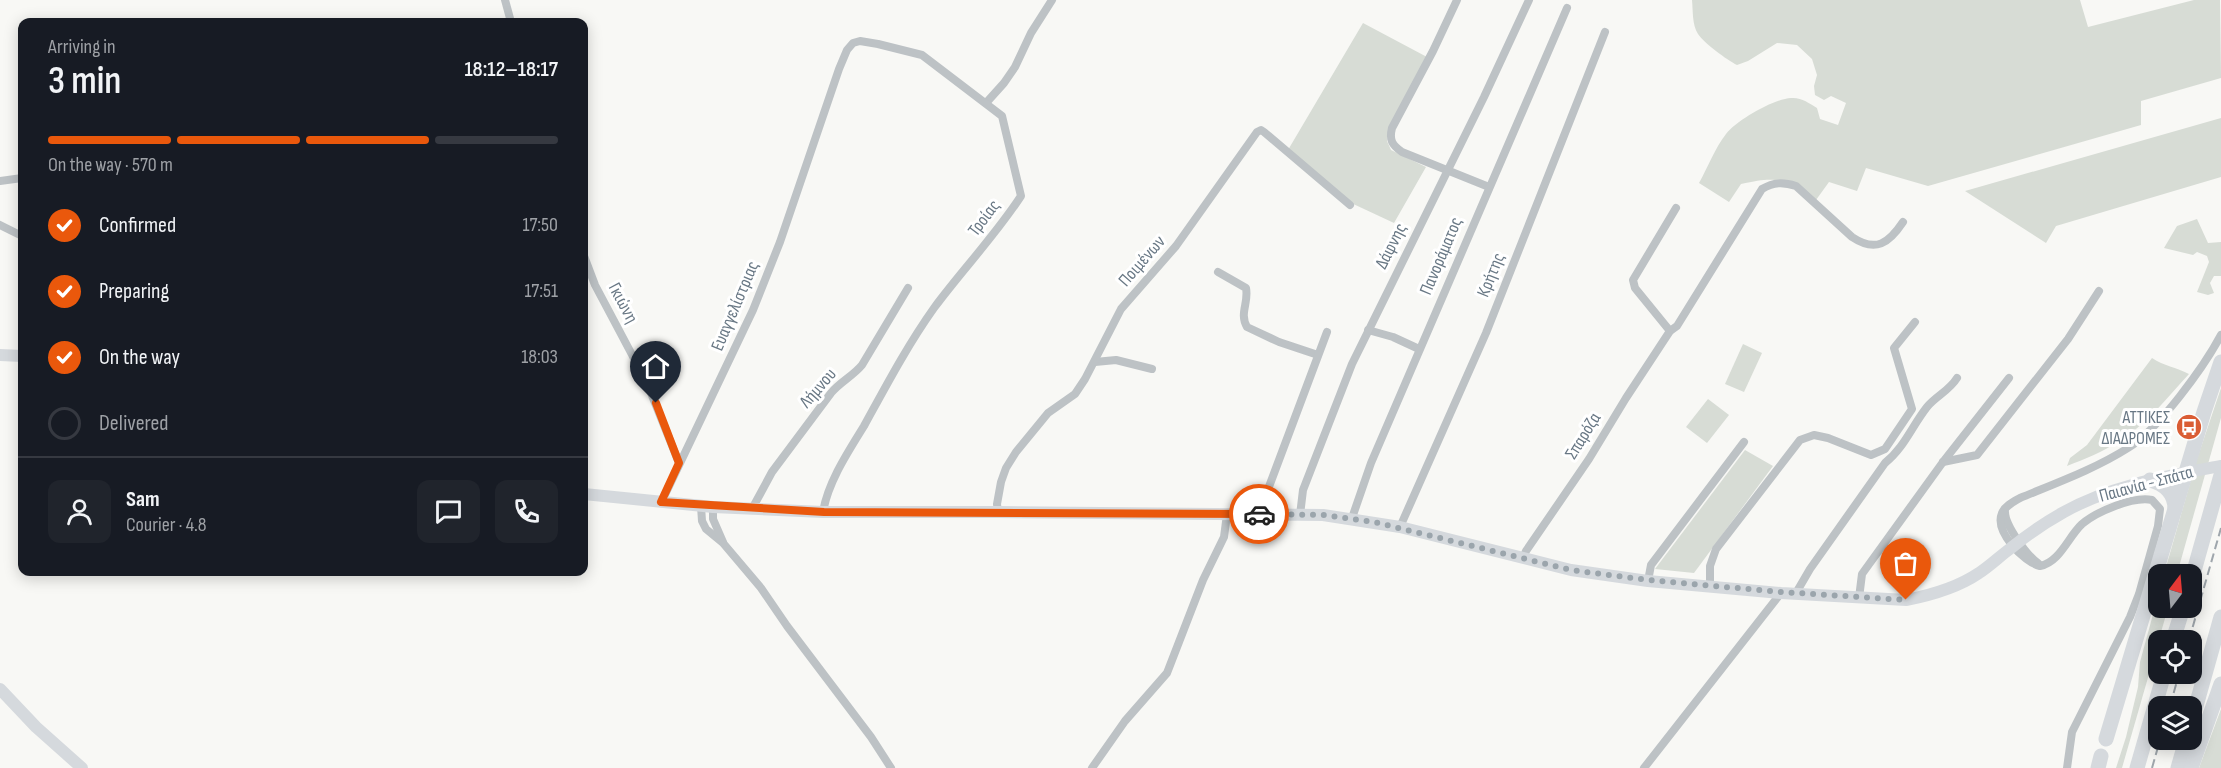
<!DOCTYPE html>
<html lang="en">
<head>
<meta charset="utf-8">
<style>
	body { margin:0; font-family:"Sofia Sans Condensed",sans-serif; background:#20242c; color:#f1f3f6; height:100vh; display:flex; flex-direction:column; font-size:22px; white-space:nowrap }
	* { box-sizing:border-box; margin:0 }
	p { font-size:20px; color:#9ea1a6 }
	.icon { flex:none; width:33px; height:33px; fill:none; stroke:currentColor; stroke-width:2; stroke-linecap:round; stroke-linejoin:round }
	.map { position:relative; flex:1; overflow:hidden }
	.side { position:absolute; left:18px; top:18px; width:570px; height:558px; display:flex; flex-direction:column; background:#171b24; border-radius:12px; box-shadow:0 3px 15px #0003 }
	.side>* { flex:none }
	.needle { width:39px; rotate:16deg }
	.fabs { position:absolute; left:2148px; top:564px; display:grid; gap:12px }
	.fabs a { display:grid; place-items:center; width:54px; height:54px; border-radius:12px; background:#171b24; box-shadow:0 3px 15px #0003; font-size:30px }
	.pin { position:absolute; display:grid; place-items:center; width:51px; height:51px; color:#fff; margin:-62px -26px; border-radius:50% 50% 50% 0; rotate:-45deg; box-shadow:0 0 6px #0007 }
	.pin .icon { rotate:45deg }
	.courier { position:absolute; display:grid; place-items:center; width:60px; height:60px; margin:-30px; border:4px solid #ea580c; border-radius:50%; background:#fff; color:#222; box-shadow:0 2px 8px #0007 }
	.headline em { font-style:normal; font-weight:600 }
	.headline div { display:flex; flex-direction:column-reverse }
	.headline { display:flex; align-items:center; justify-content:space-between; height:102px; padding:0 30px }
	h1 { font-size:39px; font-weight:600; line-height:45px }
	.bar { display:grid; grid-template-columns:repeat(4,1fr); gap:9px 6px; align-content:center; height:72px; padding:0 30px }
	.bar i { height:8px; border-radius:4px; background:#363941 }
	.bar .on { background:#ea580c }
	.bar p { grid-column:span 4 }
	.line { display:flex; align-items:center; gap:15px; padding:0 30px; border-top:2px solid #363941 }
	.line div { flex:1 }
	.round { display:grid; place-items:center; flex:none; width:63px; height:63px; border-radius:12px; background:#20242c }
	ol { padding:0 30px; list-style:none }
	li { display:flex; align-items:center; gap:18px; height:66px }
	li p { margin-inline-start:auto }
	li .icon { padding:6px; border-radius:50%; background:#ea580c; color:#fff; stroke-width:4 }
	li:last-child { color:#9ea1a6 }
	li i { width:33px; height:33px; border:3px solid #363941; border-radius:50% }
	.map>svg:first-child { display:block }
</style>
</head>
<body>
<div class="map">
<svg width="2221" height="768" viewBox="0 0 2221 768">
	<rect width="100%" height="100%" fill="#f8f8f5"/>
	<g fill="#d7dcd5">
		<path d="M1692,0H2080L2088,27L2194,0H2220L2221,78L2141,101V125L1928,186L1866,168L1857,191L1829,182L1816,200C1782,180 1781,175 1741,184L1729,202L1699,183C1708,167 1715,148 1726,134C1737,120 1774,99 1791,98C1801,97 1809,103 1817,108L1820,119L1838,125L1846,103L1831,96L1824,100L1815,95L1814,86L1817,75L1812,59L1797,45L1777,43L1748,61L1737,65C1727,60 1704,43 1698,34C1692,25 1693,10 1692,0Z"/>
		<path d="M1363,23L1427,57L1388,130L1387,141L1391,150L1426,167L1394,223L1349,202L1288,150Z"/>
		<path d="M2221,118V177L2056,226L2046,243L1965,191Z"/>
		<path d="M2197,219L2208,243L2221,242V276H2214L2210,283L2214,293L2208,295L2197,292L2209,262L2207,256L2197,252L2193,255L2164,248L2177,226Z"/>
		<path d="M1743,344L1762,353L1744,392L1725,384Z"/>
		<path d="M2152,358C2164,366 2176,367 2189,374C2167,398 2146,425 2118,442C2102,452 2085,459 2067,466L2070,458L2087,445Z"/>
		<path d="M2221,388V418L2177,574H2164L2197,459Z"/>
		<path d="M1708,399L1729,415L1707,443L1686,427Z"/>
		<path d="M1745,450L1773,466L1694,573L1655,569Z"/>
		<path d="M2158,596V608H2168L2122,768H2116L2126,737L2138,687L2140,662Z"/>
		<path d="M2221,709V768H2199Z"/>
	</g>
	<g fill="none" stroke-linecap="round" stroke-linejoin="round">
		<g stroke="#bdc2c5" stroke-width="8">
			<path d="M505,0L511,22"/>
			<path d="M1457,0L1433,51L1392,128C1389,140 1392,145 1402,152L1489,187"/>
			<path d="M986,103L1004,83L1015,67L1031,33L1052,0"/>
			<path d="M0,181L22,178"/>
			<path d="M0,225L22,236"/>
			<path d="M584,256L595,285L647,383L679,463"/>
			<path d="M1218,272L1246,288C1249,303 1239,313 1247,327L1279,342L1318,355"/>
			<path d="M1368,330L1393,337L1419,349"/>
			<path d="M1670,331L1635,288L1633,280L1676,208"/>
			<path d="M1095,362L1116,360L1152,369"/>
			<path d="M1943,462L1977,455L2068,339L2099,291"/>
			<path d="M661,503L753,310L780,242L839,69L847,50L853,43L860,41L878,44L922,55L1002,116L1021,196C995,236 962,270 934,308C907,346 886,386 864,426C848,452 828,482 823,512"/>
			<path d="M701,506L702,521L706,529L723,543L761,588L787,626L871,737L891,768"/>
			<path d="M713,507V519L723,542"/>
			<path d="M752,509L772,472L831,393C840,382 853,376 862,365L908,288"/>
			<path d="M998,512L997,504L1001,482L1006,468L1016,452L1048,413L1075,394L1085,379L1121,309L1176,246L1257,132L1261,130L1264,132L1350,205"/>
			<path d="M2005,512C2005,525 2027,556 2038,563"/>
			<path d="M1263,514L1264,500L1327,332"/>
			<path d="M1300,515L1303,490L1352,364L1484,97L1529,0"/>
			<path d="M1352,518L1371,463L1567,8"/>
			<path d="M1400,527L1486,333L1605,32"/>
			<path d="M1523,558L1526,551L1589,459L1626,398L1670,331L1677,326L1762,189C1774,182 1783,182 1796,186L1852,237C1876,253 1889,243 1903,222"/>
			<path d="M1648,581L1651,565L1744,442"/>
			<path d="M1710,586V566L1716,549L1800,440L1814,435L1828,438L1871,455L1885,449L1912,409L1894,348L1915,322"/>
			<path d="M1796,593L1810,569L1885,463C1904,448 1912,426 1927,407C1936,396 1949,391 1957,378"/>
			<path d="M1859,598L1862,574L1943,462L2009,378"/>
			<path d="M1092,768L1125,721L1167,673L1203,580L1224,537L1227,514"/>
			<path d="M1644,768L1781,593"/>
			<path d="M2067,768L2072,732L2130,617L2139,594L2158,526L2160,509L2152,500C2133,496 2096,512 2082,524C2068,537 2060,562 2040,566C2024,562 1994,532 2002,513C2005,506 2013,502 2020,498C2056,483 2095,469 2128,448C2159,429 2204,367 2221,335"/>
		</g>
		<g stroke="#d5d9dd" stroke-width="12">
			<path d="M0,355L22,356"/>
			<path d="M584,494L713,507L823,512H998L1323,515L1400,527L1571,570L1648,581L1781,593L1906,600C1932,595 1957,588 1979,573C1990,566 2000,556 2011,548C2027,535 2046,522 2064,512C2112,485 2168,476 2221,466"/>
			<path d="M0,689L36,727L82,768"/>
		</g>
		<g stroke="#d5d9dd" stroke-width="15">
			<path d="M2150,480C2165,484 2175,493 2175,509"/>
			<path d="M2192,578L2221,475"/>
			<path d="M2173,640L2183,608"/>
			<path d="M2192,720L2221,617"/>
			<path d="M2106,739L2204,412L2221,362"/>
			<path d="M2098,768L2101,756"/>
			<path d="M2137,768L2164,674"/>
			<path d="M2178,768L2186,740"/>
			<path d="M2191,768L2221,684"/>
		</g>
		<g stroke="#9fa6ac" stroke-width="2" stroke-dasharray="9 4.5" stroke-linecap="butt">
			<path d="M2189,640L2221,528"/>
			<path d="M2170,706L2179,674"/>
			<path d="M2152,768L2160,740"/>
		</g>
	</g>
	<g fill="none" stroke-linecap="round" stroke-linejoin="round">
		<path stroke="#9ba5ac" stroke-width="6" stroke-dasharray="0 10.8" d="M1259,514L1323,515L1374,522L1571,570L1648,580L1781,592L1906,600"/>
		<path stroke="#ea580c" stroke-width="8" d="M656,403L679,463L661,502L824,512L1259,514"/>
	</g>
	<defs>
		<g id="bus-disc" transform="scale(1.35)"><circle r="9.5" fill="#da5d34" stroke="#fff"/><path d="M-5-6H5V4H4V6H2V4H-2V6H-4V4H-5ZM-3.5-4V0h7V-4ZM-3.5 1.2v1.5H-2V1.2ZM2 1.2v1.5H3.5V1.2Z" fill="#fff"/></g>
	</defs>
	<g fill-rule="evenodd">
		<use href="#bus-disc" x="2189" y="427"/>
	</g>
	<g text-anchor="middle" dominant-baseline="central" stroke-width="6" stroke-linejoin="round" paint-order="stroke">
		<g font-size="18" fill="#697885" stroke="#fff">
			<text transform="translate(984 218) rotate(-53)">Τροίας</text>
			<text transform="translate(1391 246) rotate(-63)">Δάφνης</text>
			<text transform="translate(1441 256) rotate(-67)">Πανοράματος</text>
			<text transform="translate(1142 261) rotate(-49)">Ποιμένων</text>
			<text transform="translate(1491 275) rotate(-68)">Κρήτης</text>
			<text transform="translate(623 303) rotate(62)">Γκιώνη</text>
			<text transform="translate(735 306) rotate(-67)">Ευαγγελίστριας</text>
			<text transform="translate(818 388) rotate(-49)">Λήμνου</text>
			<text transform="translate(1583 436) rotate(-58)">Σπαρόζα</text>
			<text transform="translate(2146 484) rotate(-15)">Παιανία - Σπάτα</text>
		</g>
		<g font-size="18" fill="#697885" stroke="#fff" text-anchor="end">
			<text x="2170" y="417">ΑΤΤΙΚΕΣ<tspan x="2170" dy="21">ΔΙΑΔΡΟΜΕΣ</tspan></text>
		</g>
	</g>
</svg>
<div class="fabs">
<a><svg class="needle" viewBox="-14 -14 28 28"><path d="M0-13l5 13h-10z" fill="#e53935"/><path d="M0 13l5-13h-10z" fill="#9ea1a6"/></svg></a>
<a><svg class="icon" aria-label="locate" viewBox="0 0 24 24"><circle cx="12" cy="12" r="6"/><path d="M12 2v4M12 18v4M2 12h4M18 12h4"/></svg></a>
<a><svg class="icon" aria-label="layers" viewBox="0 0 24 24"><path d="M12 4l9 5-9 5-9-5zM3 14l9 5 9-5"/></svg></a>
</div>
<div class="pin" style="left:1906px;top:600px;background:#ea580c"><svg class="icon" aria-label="bag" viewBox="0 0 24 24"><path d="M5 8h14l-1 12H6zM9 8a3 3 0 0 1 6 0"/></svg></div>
<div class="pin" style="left:656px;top:403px;background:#1f2937"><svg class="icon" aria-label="home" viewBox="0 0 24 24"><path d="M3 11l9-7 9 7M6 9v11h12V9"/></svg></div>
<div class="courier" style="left:1259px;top:514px"><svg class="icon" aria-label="car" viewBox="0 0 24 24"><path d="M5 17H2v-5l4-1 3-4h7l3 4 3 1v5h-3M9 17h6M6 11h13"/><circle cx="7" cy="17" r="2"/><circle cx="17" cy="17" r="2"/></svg></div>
<section class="side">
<div class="headline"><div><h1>3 min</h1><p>Arriving in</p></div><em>18:12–18:17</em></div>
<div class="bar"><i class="on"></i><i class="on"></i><i class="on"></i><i></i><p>On the way · 570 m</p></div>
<ol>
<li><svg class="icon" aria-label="check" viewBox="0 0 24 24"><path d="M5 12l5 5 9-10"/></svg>Confirmed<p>17:50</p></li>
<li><svg class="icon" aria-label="check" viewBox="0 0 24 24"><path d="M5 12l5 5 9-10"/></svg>Preparing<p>17:51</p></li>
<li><svg class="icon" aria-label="check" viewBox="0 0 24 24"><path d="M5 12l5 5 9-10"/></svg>On the way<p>18:03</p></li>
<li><i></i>Delivered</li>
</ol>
<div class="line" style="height:108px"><a class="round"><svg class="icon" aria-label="person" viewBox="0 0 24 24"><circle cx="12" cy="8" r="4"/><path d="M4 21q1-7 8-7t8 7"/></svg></a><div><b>Sam</b><p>Courier · 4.8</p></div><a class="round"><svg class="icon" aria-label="chat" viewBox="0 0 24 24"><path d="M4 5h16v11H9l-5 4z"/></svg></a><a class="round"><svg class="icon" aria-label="phone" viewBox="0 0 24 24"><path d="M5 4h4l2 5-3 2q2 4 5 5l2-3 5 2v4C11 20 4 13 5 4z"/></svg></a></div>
</section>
</div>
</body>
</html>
